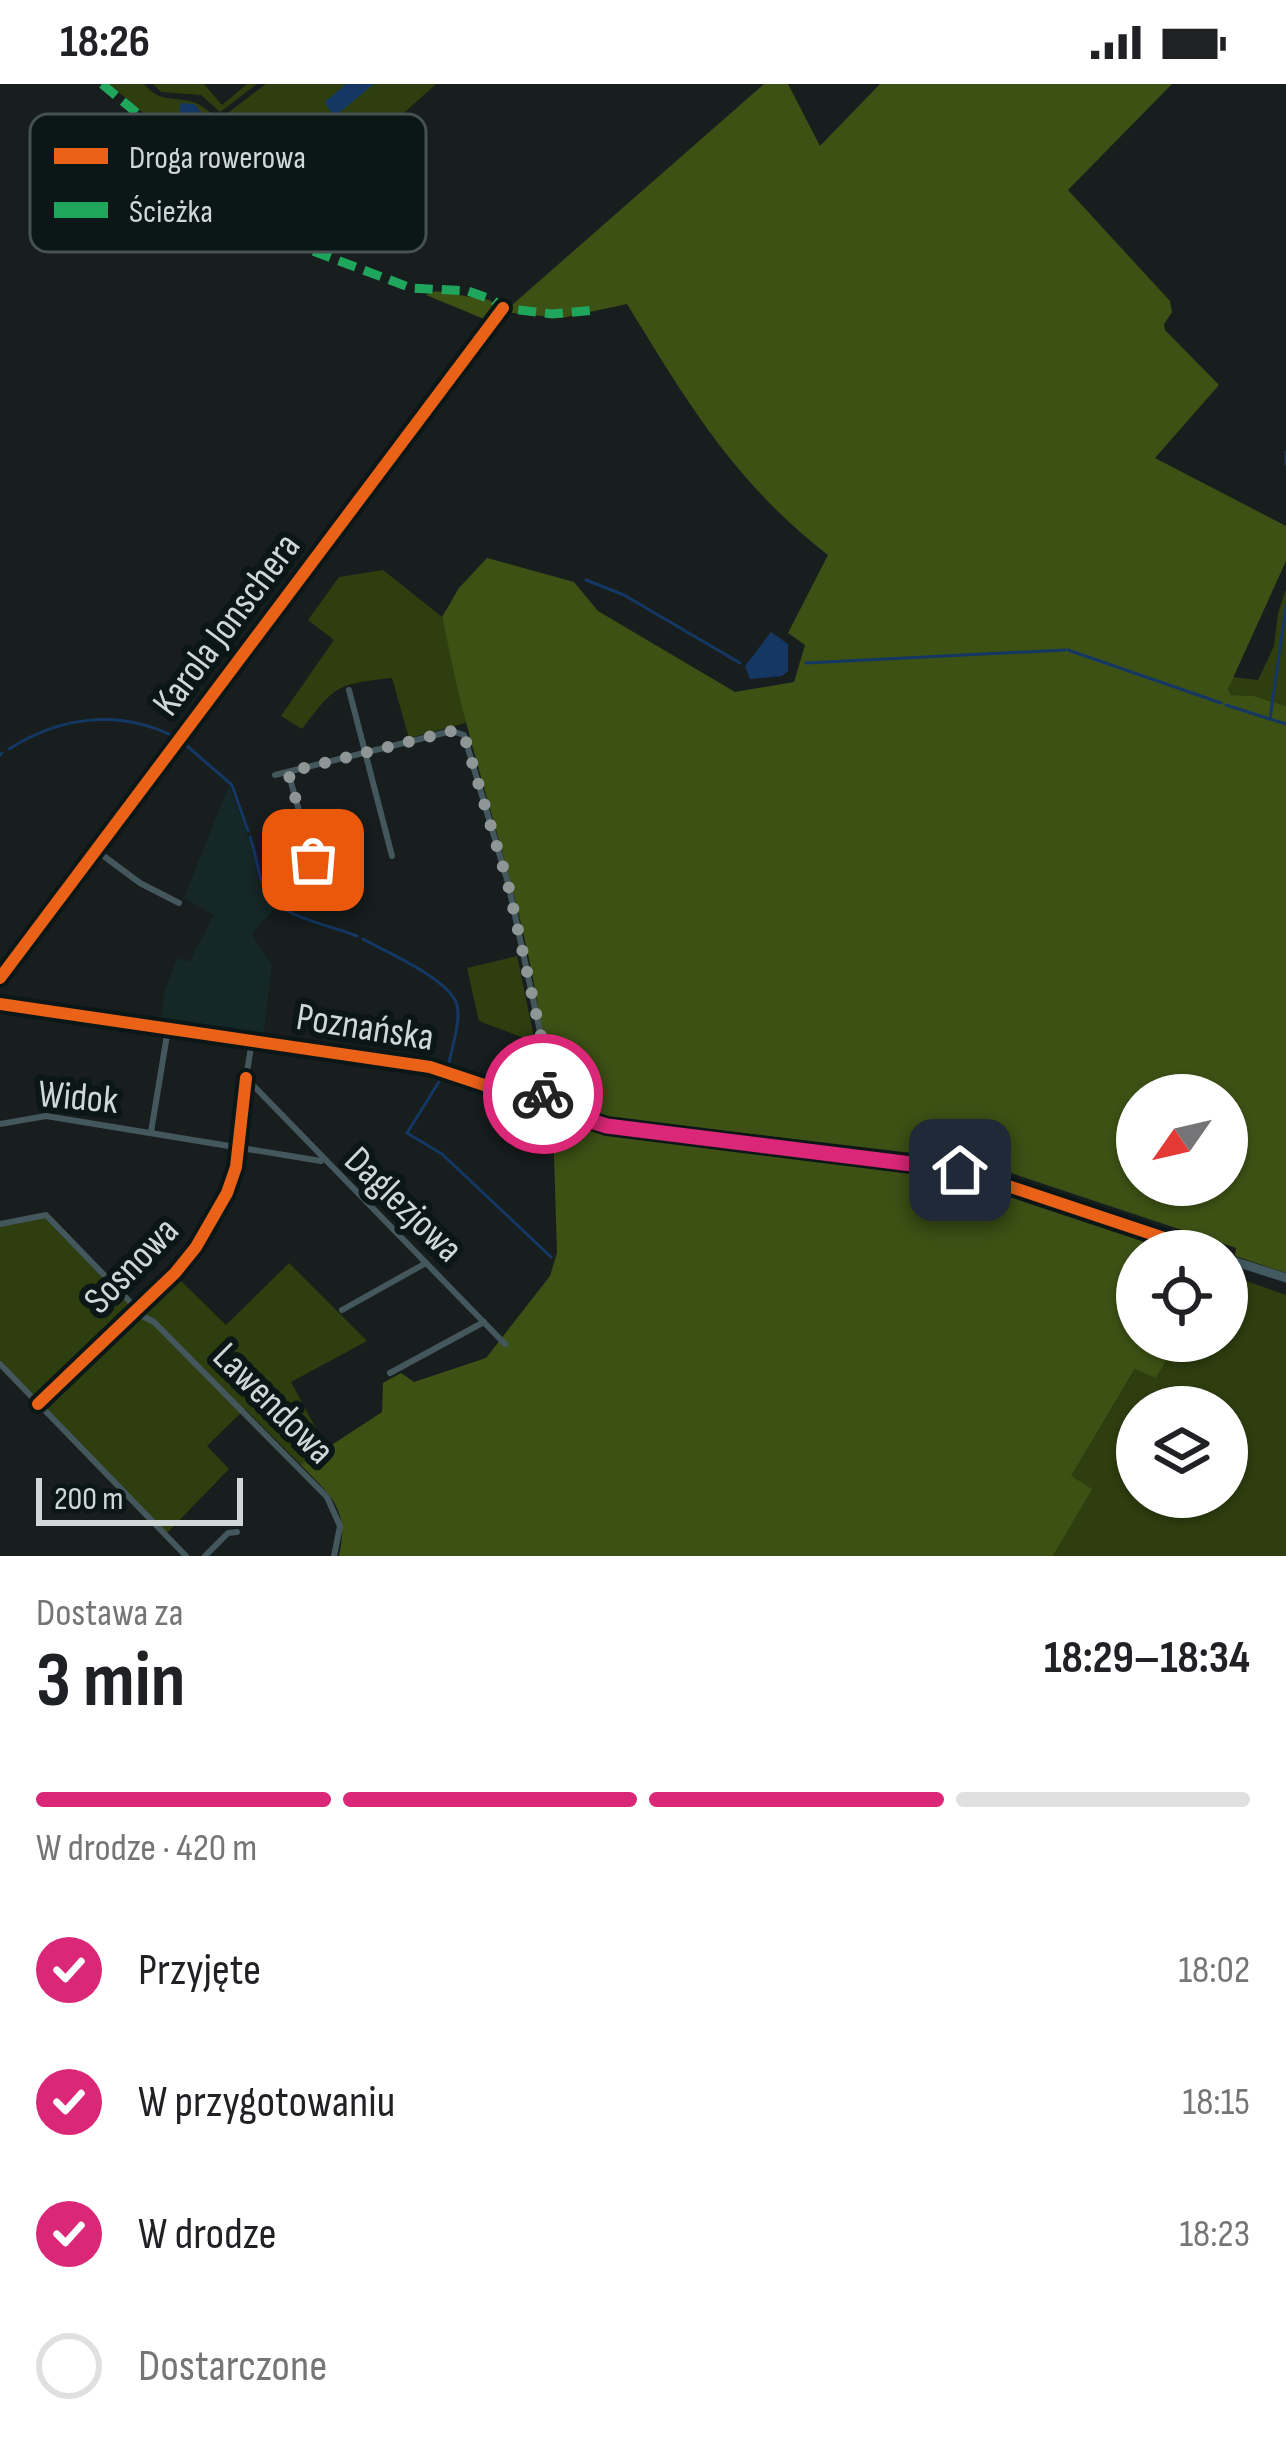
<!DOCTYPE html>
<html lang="pl">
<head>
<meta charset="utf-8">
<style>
	body { margin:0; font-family:"Sofia Sans Condensed",sans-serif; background:#f2f2f2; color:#202124; height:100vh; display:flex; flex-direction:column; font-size:45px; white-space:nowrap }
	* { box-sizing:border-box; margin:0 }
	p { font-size:39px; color:#757577 }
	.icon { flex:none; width:66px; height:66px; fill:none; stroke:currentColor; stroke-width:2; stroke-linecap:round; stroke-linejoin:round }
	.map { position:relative; height:1472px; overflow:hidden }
	.panel { display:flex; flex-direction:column; background:#fff; flex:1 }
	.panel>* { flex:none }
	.needle { width:78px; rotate:236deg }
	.buttons { position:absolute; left:1116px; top:990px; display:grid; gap:24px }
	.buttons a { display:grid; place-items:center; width:132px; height:132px; border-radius:50%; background:#fff; box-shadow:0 3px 9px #0004; font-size:60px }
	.scale { position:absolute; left:36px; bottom:30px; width:207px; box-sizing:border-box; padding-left:12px; border:6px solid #cfd8d7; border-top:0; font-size:33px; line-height:42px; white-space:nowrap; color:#cfd8d7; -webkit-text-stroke:9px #0b1717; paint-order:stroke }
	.pin { position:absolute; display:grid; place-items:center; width:102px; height:102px; color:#fff; margin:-51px; border-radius:24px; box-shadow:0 6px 18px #0006 }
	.courier { position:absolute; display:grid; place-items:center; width:120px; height:120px; margin:-60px; border:9px solid #db2777; border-radius:50%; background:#fff; color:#222; box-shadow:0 3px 15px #0007 }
	.headline em { font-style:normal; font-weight:700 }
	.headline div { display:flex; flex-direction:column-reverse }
	.headline { display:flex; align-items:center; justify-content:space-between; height:204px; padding:0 36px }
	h1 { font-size:78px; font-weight:700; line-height:90px }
	.bar { display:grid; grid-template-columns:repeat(4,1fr); gap:18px 12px; align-content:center; height:144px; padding:0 36px }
	.bar i { height:15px; border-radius:9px; background:#e0e0e0 }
	.bar .on { background:#db2777 }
	.bar p { grid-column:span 4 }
	ol { padding:0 36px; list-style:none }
	li { display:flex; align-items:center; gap:36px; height:132px }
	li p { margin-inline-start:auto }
	li .icon { padding:12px; border-radius:50%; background:#db2777; color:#fff; stroke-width:4 }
	li:last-child { color:#757577 }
	li i { width:66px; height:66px; border:6px solid #e0e0e0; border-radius:50% }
	.status { display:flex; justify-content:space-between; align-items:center; height:84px; padding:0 60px; background:#fff; direction:ltr }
	.status svg { height:33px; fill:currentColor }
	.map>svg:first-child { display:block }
</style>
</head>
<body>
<div class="status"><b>18:26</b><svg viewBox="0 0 49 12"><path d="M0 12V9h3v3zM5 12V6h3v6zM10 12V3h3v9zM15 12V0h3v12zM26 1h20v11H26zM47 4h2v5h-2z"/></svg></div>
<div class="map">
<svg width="1286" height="1472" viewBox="0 0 1286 1472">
	<rect width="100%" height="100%" fill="#171e1d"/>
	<path fill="#152827" d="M229,701L255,772L261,804L276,823L252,850L272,882L264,947L269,953L161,938L165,906L177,874L189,878L214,831L184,814Z"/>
	<g fill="#2e3e0f" fill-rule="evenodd">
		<path d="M109,0H144C160,19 172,12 193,18C204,21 209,30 221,34L266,0H436L276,144L246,111L225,98Z"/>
		<path d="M153,0H204L222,21L247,0H257L220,28L201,11L161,8Z"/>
		<path d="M383,486L442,533L466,639L409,654L392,594C336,600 336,601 302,645L281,632L334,556L308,536L339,493Z"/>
		<path d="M1286,505V622L1254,612L1231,611L1228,605L1232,593L1258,596L1274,562L1278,529Z"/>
		<path d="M517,872L535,958L479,937L467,884Z"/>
		<path d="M44,1133L136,1228L178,1194L226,1241L289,1179L367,1257L291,1298L328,1367L301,1381L245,1325L207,1362L229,1385L167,1449L0,1276V1142Z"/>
		<path d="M1227,1190L1286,1211V1472H1053L1091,1405L1070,1393L1136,1284L1156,1294L1178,1257H1227ZM1137,1323H1227V1413H1137Z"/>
	</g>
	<g fill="#3d5115" fill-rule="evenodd">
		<path d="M764,0H788L820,62L880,0H1172L1068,106L1170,217L1172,228L1164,240L1165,246L1219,301L1155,374L1286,442V477L1228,605L1231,611L1254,612L1286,622V1189L1235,1172L1236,1164L972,1076L608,1033L546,1014C544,887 499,764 467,642C457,606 450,569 442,533L459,504L487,474L574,498L598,527L735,608L794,598L805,561L788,549L828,471C734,398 688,319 627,220L562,234L504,228ZM1137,1011H1227V1101H1137Z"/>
		<path d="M436,207L489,216L495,220L496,232L484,235L426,211Z"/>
		<path d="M563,1035L661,1054L941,1088L1181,1167H1137V1257H1178L1156,1294L1135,1285L1071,1392L1092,1405L1053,1472H339C349,1425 333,1414 301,1381L382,1328L383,1299L401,1289L414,1298L486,1274L550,1192L557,1169L553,1040Z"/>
	</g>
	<g fill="#153764">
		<path d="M346,0H374L334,33L325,18Z"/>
		<path d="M180,19L194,20L253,88L246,93L179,35Z"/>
		<path d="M771,548L788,560V587L782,592L750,595L745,582Z"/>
	</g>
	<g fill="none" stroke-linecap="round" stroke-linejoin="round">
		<g stroke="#153764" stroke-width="3">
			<path d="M1286,368V380"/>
			<path d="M586,496L624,511L740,579"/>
			<path d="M1068,566L1221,619"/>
			<path d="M806,579L1065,566"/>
			<path d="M1226,621L1286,640"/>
			<path d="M1270,635L1286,521"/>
			<path d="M186,661L232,701L248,747"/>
			<path d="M9,665C61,632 119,625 175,653"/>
			<path d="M0,671L2,669"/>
			<path d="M250,753C256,769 257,785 263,801C275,834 329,840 357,852"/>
			<path d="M363,855C386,868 450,895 457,921C461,937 452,963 449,979"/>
			<path d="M442,993L407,1049L442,1070L551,1173"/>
		</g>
		<g stroke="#44575d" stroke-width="6">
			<path d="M349,606L392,772"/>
			<path d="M288,688L313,775L303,806"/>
			<path d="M275,691L452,647L464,651L508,799L542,957V1018"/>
			<path d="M97,767L140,799L179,819"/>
			<path d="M0,894L503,224"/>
			<path d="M252,957L246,994L505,1260"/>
			<path d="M0,1040L46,1032L321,1077"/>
			<path d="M151,1048L168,945"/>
			<path d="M0,1140L46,1131L136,1224"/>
			<path d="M342,1226L426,1179"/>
			<path d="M133,1227L154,1238L327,1413L340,1442L334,1472"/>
			<path d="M0,1280L186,1472"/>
			<path d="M390,1289L484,1238"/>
			<path d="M38,1320L175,1189L196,1163L227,1109L236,1083L246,994"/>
			<path d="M205,1472L228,1449L237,1448"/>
		</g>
		<g stroke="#42595f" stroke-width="9">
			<path d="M0,920L430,983L607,1042L960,1086L1203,1167"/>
			<path d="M1227,1175L1286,1194"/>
		</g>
		<path stroke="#20a55d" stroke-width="9" stroke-dasharray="18 9" stroke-linecap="butt" d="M102,0L278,146L313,167L411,204L468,207L493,216L503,224L552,230L596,226"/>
		<g stroke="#0b1717" stroke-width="20">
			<g id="cycleway">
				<path d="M0,894L503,224"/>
				<path d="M0,920L430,983L607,1042L960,1086L1203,1167"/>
				<path d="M38,1320L175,1189L196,1163L227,1109L236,1083L246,994"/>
			</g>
		</g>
		<use href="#cycleway" stroke="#ea6118" stroke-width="12"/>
	</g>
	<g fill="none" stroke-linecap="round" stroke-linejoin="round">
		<path stroke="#8f9796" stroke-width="12" stroke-dasharray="0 21.6" d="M313,776L288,688L452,647L464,651L508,800L542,957L543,1010"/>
		<path stroke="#db2777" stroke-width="15" d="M543,1010L542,1022L607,1042L960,1086"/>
	</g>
	<g text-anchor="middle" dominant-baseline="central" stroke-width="12" stroke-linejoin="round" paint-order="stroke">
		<g font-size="39" fill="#cfd8d7" stroke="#0b1717">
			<text transform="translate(227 541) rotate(-53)">Karola Jonschera</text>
			<text transform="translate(365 944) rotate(9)">Poznańska</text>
			<text transform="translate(78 1014) rotate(5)">Widok</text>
			<text transform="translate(403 1121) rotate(44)">Daglezjowa</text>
			<text transform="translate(132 1182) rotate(-46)">Sosnowa</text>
			<text transform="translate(273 1320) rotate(45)">Lawendowa</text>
		</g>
	</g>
	<rect x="30" y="30" width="396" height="138" rx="18" fill="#0b1717" stroke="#465151" stroke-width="3"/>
	<rect x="54" y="64" width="54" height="16" fill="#ea6118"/>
	<rect x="54" y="118" width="54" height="16" fill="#20a55d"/>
	<g font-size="33" fill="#cfd8d7">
		<text x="129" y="84">Droga rowerowa</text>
		<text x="129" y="138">Ścieżka</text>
	</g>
</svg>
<div class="buttons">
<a><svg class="needle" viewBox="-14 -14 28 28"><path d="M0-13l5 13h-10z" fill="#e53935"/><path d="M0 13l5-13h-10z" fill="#757577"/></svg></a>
<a><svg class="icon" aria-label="locate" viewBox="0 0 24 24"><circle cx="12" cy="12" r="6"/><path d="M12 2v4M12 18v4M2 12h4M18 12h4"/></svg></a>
<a><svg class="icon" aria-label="layers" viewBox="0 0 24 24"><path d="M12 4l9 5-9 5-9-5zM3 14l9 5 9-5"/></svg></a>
</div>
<div class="scale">200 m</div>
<div class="pin" style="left:313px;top:776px;background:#ea580c"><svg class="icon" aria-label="bag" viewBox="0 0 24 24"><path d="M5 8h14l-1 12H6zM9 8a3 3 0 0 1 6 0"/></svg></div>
<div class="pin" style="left:960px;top:1086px;background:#1f2937"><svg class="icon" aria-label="home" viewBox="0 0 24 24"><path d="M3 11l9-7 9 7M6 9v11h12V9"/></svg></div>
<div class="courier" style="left:543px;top:1010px"><svg class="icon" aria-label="bike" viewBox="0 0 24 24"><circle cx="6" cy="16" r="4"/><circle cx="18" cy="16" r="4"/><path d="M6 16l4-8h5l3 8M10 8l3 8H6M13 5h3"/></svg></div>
</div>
<section class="panel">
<div class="headline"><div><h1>3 min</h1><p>Dostawa za</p></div><em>18:29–18:34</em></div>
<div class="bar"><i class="on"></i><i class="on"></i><i class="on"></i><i></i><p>W drodze · 420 m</p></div>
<ol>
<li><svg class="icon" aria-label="check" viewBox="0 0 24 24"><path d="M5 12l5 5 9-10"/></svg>Przyjęte<p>18:02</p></li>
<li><svg class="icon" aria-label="check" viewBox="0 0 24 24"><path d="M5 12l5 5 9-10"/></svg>W przygotowaniu<p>18:15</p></li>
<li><svg class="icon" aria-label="check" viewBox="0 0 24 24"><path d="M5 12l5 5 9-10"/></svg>W drodze<p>18:23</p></li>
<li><i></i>Dostarczone</li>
</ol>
</section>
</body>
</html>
